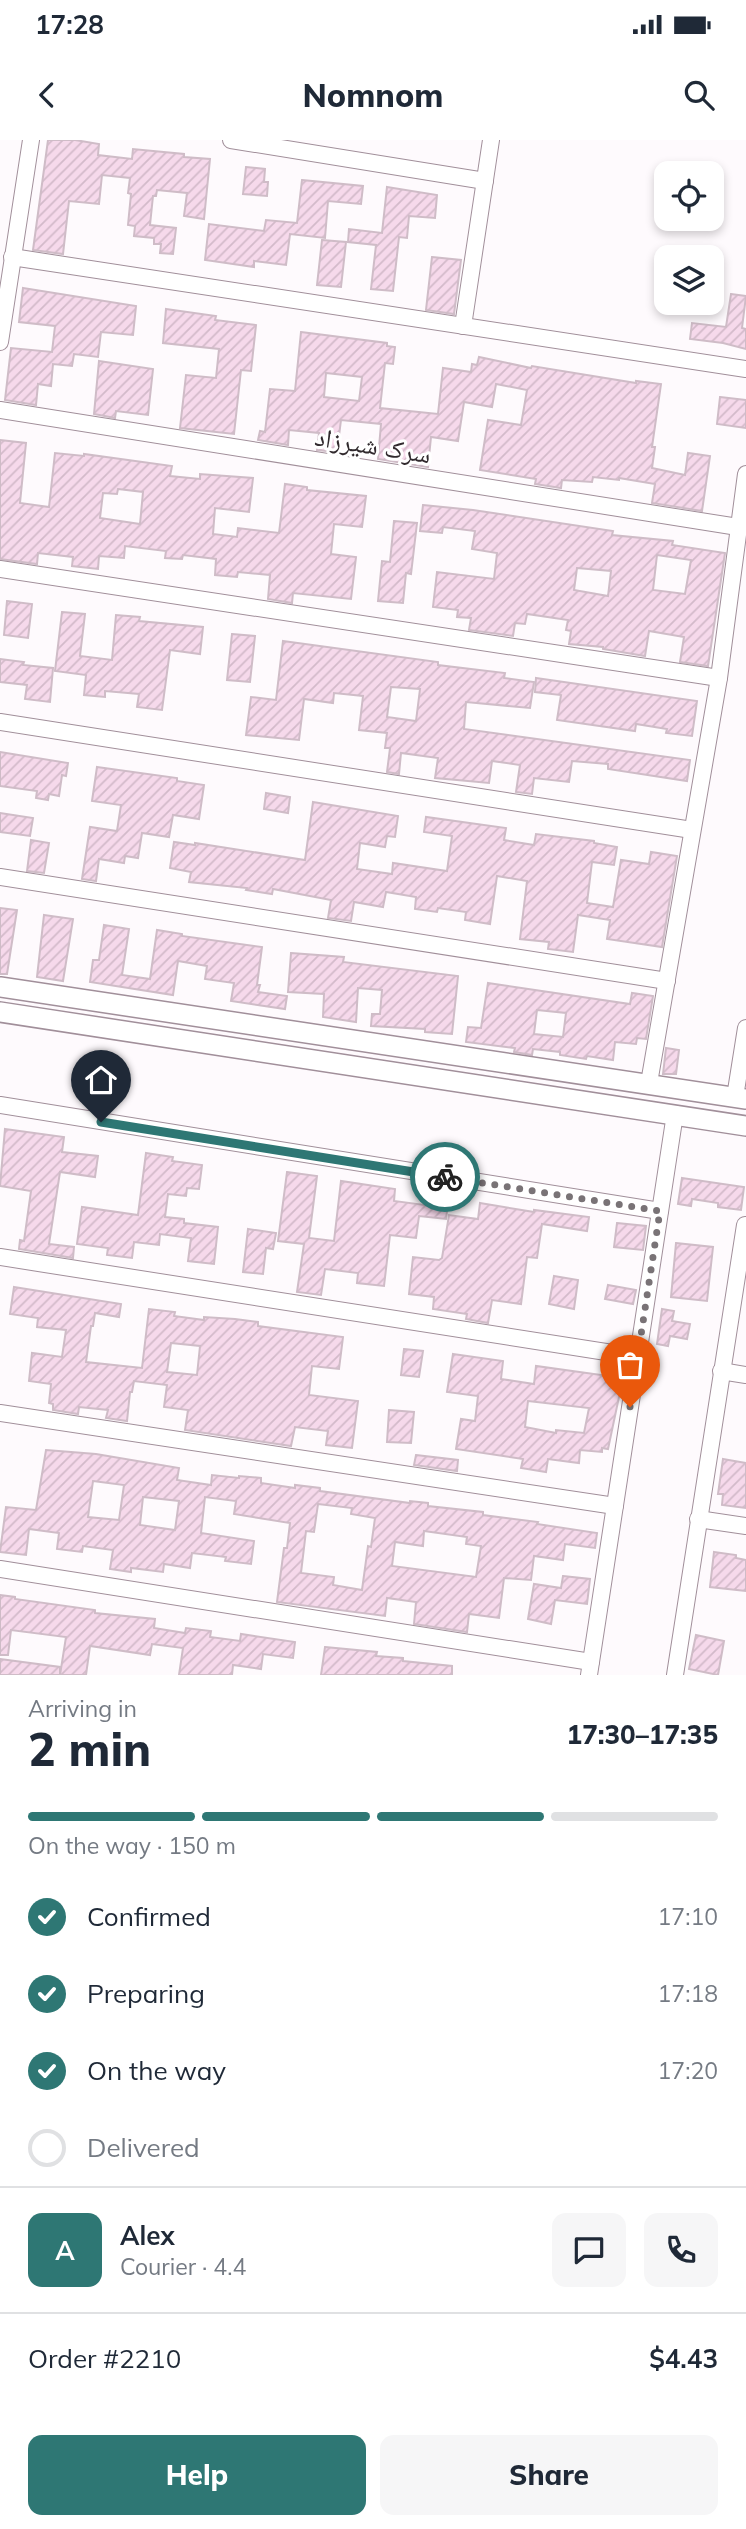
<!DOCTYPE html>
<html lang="en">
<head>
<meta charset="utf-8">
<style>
	body { margin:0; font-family:Mulish,"Noto Naskh Arabic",sans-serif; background:#f6f6f7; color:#1f2937; height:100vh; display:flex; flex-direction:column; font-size:26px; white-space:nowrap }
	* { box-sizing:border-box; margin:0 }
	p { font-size:23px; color:#747a83 }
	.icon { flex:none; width:38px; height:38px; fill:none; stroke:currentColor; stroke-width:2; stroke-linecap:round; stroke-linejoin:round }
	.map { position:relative; height:1535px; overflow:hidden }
	.drawer { display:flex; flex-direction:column; background:#fff; flex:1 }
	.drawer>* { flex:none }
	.fabs { position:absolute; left:654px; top:21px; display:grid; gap:14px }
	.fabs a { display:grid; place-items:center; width:70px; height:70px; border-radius:14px; background:#fff; box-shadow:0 4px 10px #0003; font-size:35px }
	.pin { position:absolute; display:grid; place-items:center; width:60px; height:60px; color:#fff; margin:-72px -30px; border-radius:50% 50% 50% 0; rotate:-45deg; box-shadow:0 0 7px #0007 }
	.pin .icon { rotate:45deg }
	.courier { position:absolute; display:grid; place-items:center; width:70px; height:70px; margin:-35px; border:5px solid #2e7774; border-radius:50%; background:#fff; color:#222; box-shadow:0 2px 9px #0007 }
	.summary em { font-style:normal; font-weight:800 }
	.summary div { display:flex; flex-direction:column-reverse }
	.summary { display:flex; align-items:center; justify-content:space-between; height:119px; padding:0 28px }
	h1 { font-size:46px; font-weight:800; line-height:52px }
	.bar { display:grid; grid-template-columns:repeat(4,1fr); gap:10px 7px; align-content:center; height:84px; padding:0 28px }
	.bar i { height:9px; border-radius:5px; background:#e0e1e3 }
	.bar .on { background:#2e7774 }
	.bar p { grid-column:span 4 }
	.line { display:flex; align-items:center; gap:18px; padding:0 28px; border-top:2px solid #e0e1e3 }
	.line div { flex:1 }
	.round { display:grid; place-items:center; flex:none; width:74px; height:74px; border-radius:14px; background:#f6f6f7 }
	ol { padding:0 28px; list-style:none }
	li { display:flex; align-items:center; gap:21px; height:77px }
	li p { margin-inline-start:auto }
	li .icon { padding:7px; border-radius:50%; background:#2e7774; color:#fff; stroke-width:4 }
	li:last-child { color:#747a83 }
	li i { width:38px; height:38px; border:4px solid #e0e1e3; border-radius:50% }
	.cta { display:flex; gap:14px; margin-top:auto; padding:14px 28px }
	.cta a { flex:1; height:80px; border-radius:14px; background:#2e7774; color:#fff; font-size:28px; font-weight:800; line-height:80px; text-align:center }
	.cta a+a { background:#f6f6f7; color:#1f2937 }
	.status { display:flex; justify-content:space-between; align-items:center; height:49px; padding:0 35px; background:#fff; direction:ltr }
	.status svg { height:19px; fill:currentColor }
	header { display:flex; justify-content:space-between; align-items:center; height:91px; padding:0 28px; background:#fff; font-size:32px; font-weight:800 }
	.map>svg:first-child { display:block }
</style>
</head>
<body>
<div class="status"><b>17:28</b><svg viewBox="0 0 49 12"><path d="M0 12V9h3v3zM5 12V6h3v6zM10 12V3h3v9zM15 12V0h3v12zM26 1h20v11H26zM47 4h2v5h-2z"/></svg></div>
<header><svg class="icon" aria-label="back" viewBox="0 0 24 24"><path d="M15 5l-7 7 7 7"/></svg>Nomnom<svg class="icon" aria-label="search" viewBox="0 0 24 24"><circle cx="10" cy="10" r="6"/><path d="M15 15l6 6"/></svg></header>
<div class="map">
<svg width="746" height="1535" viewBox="0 0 746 1535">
	<defs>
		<pattern id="building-hatch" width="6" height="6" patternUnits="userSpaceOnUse" patternTransform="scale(1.75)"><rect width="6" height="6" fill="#f6d9eb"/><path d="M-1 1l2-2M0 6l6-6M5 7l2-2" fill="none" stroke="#d3baca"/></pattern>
	</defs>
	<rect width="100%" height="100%" fill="#fefafd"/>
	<g fill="url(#building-hatch)" stroke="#cfbcc7" stroke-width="2" fill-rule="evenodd">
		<path d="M48,0H75L99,4L98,15L132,19L133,9L184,14V17L210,19L204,79L184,76L187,53L157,50L156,56H153L150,85L176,88L173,114L160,113L161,104H154V98L134,96L135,86L128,85L131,54L128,53L130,38L102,35L99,64L69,61L63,114L33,110Z"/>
		<path d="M246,27L265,29L264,42H268L267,56L243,54Z"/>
		<path d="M302,40L363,46L361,64L328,61L325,98L290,94L286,125L254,121V127L205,120L209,84L264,91L266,80L297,83Z"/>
		<path d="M387,47L437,55L435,78L409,76L407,98L399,97L393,151L371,149L376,105L348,102L349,89L382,93Z"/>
		<path d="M322,100L346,102L341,147L317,145Z"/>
		<path d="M432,117L461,120L454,174L426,170Z"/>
		<path d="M23,148L136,166L133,195L101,192L98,217L74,214L72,226L53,224L51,246L38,244L36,265L5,260L11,208L52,212L55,186L19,182Z"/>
		<path d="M731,154L746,156L742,188L746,189V209L723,203L690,199L692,183L726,187Z"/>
		<path d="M166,169L216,176L215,180L256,185L251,231L241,230L234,294L180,288L186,235L216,238L219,209L163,203Z"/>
		<path d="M301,192L387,203V206L395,207L393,224L385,223L380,268L438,274L443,228L471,232L472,224L477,225L479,217L531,228L532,226L636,243V241L661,244L652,307H655L652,328L685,335L688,313L710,316L702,371L652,363L655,344L619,338V340L593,337L592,342L562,340L561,348L535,344L536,339L480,330L488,280L521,285L527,250L496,244L492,267L464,262L458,301L431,297L428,327L378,319L381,284L341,280L337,312L317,310L319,293L289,290L288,305L258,300L260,291L265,292L270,249L295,251ZM326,233L362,237L359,261L324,257Z"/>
		<path d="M99,221L153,229L148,275L116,271L115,278L94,274Z"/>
		<path d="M720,257L746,260V288L717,284Z"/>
		<path d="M0,300L26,303L20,363L49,367L55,313L84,316V314L172,326L170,336L200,339V334L253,338L249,372L215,368L213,394L237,397L238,388L279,393L285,344L307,347V350L366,356L362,387L334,384L331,414L356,417L351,459L293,453L292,463L268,459L270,435L238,432L237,437L215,435L216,419L183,415L182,419L165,418L166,411L125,406L124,418L99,416L98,429L72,426L73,417L38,413L37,424L0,419ZM118,349L143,352L140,384L100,378L103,353L117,354Z"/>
		<path d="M423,365L473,370L613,391L612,395L673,401L672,405L725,413L708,526L680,522L684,497L649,491L645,516L603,509V507L569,504L571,491L566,490L568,480L527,474L525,484L515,483L513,496L469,490L471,478L457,477L458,470L433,467L437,432L494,439L497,413L472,409L475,391L443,387L442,393L420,391ZM657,415L691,420L685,454L653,450ZM577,428L611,431L608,456L574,450Z"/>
		<path d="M394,381L417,383L411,434L406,433L403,463L378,461L382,421L390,422Z"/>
		<path d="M7,461L32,464L28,498L4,495Z"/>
		<path d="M62,472L85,474L80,516L112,520L116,475L140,477L139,481L203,487L200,514L170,510L162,570L137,567L139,554L105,551V557L84,555L86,535L55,531Z"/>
		<path d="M232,494L255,496L250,542L227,540Z"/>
		<path d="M283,501L438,522V525L505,533L504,538L534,542L530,568L466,562L464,589L690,620L687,641L608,629V624L572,621L569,642L534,638L532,654L516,652L520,625L492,621L489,643L457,640L435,638L438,618L401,613L399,634L387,632L390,608H385L387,593L359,590L363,556L334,553L333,563L304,559L299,600L246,595L251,557L276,560ZM391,547L420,549L416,581L387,577Z"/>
		<path d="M0,519L24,522L23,525L53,528L50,562L25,559L27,545L0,542Z"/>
		<path d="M536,538L697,561L692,596L666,593L667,589L636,584L635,591L557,580L561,555L535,552Z"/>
		<path d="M0,612L68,623L66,636L62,635L59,656L49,654L48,660L36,658L37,651L0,646Z"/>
		<path d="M97,627L177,638V641L204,645L199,679L173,675L169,697L142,693L138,718L125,716L124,723L99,719L96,741L82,739L90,687L117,691L121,665L92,661Z"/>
		<path d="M266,653L290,657L288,673L264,669Z"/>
		<path d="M313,662L398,676L395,697L387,696L385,707L360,703L357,729L392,734L393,723L447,731L452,696L424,692L426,677L506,688L504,700L534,705L536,694L594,701V703L617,707L614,725L592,722L587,763L613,767L621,720L649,724L651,712L677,716L662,807L607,799L610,780L578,775L573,812L548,809L549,802L520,799L527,741L497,736L490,784L465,780L466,772L438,768L437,772L415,769L416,757L386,752L383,767L354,762L351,781L328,778L331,760L273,749L272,754L246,750L247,748L189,742L191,732L170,728L174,702L195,705V703L305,720Z"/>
		<path d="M0,673L33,678L30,696L0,692Z"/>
		<path d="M31,700L49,703L44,733L27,731Z"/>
		<path d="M0,768L17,770L7,834H0Z"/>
		<path d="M44,775L73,779L63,841L37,837Z"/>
		<path d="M104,785L129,789L122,835L150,839L157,790L182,794V796L262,807L257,845H260L258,852L287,856L285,869L231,861L234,843L205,839L207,826L178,821L173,855L90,842L93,820H99Z"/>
		<path d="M291,813L344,817L343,822L458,836L452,894L425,892V889L371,886L372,874H380L382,850L358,848L356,882L323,877L324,854L288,852Z"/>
		<path d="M488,843L630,864L632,853L653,856L646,899L637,898L636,904L615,902L613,920L587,916L586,919L560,915V912L533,909L532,915L514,912L515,908L466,902L468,887L481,888ZM537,870L566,873L563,897L534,894Z"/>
		<path d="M666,908L679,910L676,934H663Z"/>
		<path d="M5,989L64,997L62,1012L98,1016L95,1037L60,1032L49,1104L74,1107L73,1118L19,1109L20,1100L24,1101L31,1051L0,1046Z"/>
		<path d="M146,1013L173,1017L172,1021L202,1025L199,1049L187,1048L186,1056L168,1054L165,1077L184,1079V1083L218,1087L214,1124L188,1121L191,1098L160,1094L159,1105L134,1102L132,1118L107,1115L108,1108L77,1104L82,1067L138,1075Z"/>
		<path d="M287,1032L317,1036L309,1098L334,1101L341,1041L395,1049L394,1061L424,1065L426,1053L449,1056L446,1079L419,1076L416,1098L390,1095L384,1146L357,1143L358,1133L325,1129L321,1155L297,1152L304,1104L278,1101Z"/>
		<path d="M682,1038L744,1047L741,1070L718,1067V1063L692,1059L691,1066L678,1064Z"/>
		<path d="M480,1063L534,1072V1070L589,1077L587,1091L542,1084L537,1118L527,1117L521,1164L492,1160L488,1183L466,1179L467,1174L433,1169L434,1157L409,1154L413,1117L439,1120L442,1118L449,1075L478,1079Z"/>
		<path d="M617,1083L646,1086L643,1110L614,1107Z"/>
		<path d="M248,1089L276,1093L273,1109L266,1108L263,1134L243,1132Z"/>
		<path d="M676,1103L713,1107L707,1161L671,1157Z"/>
		<path d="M554,1136L578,1140L574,1169L549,1164Z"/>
		<path d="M608,1145L636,1150L633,1164L605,1159Z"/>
		<path d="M14,1147L121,1164L119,1177L95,1173L93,1186H91L86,1222L142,1228L149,1169L175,1172L174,1176L204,1180V1177L235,1179L258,1182V1186L343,1197L339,1229L312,1226L309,1255L358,1261L352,1308L326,1305L328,1291L295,1287L291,1306L185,1290L188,1270L164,1267L167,1245L134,1241L132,1252H130L127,1281L106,1278L108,1270L79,1267L78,1274L53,1270V1264L49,1263L51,1244L29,1241L32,1213L62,1217L66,1190L37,1187L38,1178L10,1174ZM171,1203L200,1206L197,1235L167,1232Z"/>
		<path d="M662,1169L674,1171L672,1181L690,1184L687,1199L670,1196L668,1206L657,1204Z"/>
		<path d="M404,1209L423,1211L419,1237L401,1235Z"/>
		<path d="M453,1214L503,1221L501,1239L534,1244L536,1226L623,1238L608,1309L602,1308V1312L580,1310L579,1323L548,1319L546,1332L521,1328L523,1319L456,1309L461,1279L475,1281L478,1256L447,1252ZM528,1261L589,1268L584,1293L556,1290V1293L525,1287Z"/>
		<path d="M389,1270L414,1272L411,1303L387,1302Z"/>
		<path d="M46,1310L96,1314L179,1328L177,1340L211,1345L212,1335L239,1338V1336L261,1338V1343L295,1348V1345L320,1348V1351L410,1363V1361L428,1363V1366L483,1372V1375L538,1382L537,1384L597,1393L595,1408L565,1404L563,1420L534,1416L531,1440L504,1438L499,1478L469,1474L467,1492L414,1484L416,1462L387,1458L385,1476L277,1462L284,1408H287L290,1383L234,1374L236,1361L205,1357L201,1393L254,1401L251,1424L225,1421L226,1417L192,1413L190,1428L164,1424L163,1432L131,1428V1432L110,1429L113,1410L83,1406L82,1412L57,1409L59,1393L29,1389L26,1415L0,1412L6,1367L36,1370ZM93,1341L124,1345L119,1380L88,1377ZM143,1357L179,1361L175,1390L140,1385ZM318,1364L352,1368L351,1374L375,1378L371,1407L368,1406L362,1450L333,1445L334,1437L301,1433L306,1391L314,1392ZM424,1391L467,1397L466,1404L481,1406L476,1437L392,1426L395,1402L423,1406Z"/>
		<path d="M416,1315L458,1320L457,1331L414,1325Z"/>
		<path d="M723,1319L746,1323V1368L722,1365L723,1354H718Z"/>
		<path d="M714,1412L736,1415V1418L746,1420V1451L710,1447Z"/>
		<path d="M563,1436L590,1439L587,1464L555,1460L551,1484L528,1479L534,1444L561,1448Z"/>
		<path d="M0,1455L15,1457V1459L95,1470V1473L155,1479L154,1488L185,1493L186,1488L211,1491L210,1497L240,1501L241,1494L295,1502L293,1518L263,1514L261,1529L233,1525L232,1535H179L183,1508L152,1504L150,1515L90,1506L86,1535H60L66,1497L11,1490L8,1515H0Z"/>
		<path d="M696,1495L724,1501L718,1535L689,1529Z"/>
		<path d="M325,1507L377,1512L376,1516L403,1518V1521L452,1526V1535H321Z"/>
		<path d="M0,1519L60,1527V1535H0Z"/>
	</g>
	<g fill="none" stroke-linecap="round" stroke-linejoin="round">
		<g stroke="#a18f9a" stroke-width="18">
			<g id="minor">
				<path d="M231,0L485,41"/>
				<path d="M12,117L746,229"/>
				<path d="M463,186L491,0"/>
				<path d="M0,202L31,0"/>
				<path d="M0,270L738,387"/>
				<path d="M0,429L719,538"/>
				<path d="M0,582L692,690"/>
				<path d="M0,737L667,841"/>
				<path d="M649,943L719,538L746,334"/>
				<path d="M735,957L746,888"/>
				<path d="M0,965L660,1071"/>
				<path d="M0,1117L638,1217"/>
				<path d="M721,1231L746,1235"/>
				<path d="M0,1273L615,1366"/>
				<path d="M698,1379L746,1386"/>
				<path d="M0,1429L591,1522"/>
				<path d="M589,1535L675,974"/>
				<path d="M675,1535L745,1085"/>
			</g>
		</g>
		<g stroke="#a18f9a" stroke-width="22">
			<g id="tertiary">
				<path d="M0,847L746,959"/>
				<path d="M0,872L746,986"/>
			</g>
		</g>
		<use href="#minor" stroke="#fff" stroke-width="16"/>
		<use href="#tertiary" stroke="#fff" stroke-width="19"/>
	</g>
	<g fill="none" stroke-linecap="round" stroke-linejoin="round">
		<path stroke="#797376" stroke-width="7" stroke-dasharray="0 12.6" d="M445,1037L660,1071L630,1267"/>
		<path stroke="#2e7774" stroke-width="9" d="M101,982L445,1037"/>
	</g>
	<g text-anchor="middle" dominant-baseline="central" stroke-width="6" stroke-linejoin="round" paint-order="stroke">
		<g font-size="26" fill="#312a2e" stroke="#fff">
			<text transform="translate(373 305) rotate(9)">سرک شیرزاد</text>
		</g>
	</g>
</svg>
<div class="fabs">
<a><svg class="icon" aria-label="locate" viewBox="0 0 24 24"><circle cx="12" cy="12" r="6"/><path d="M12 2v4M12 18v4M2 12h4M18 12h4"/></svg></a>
<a><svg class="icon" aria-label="layers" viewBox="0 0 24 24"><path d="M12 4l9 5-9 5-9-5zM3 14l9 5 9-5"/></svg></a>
</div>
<div class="pin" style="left:630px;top:1267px;background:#ea580c"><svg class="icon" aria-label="bag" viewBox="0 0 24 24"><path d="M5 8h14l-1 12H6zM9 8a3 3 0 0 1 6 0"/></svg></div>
<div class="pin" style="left:101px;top:982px;background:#1f2937"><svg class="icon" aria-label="home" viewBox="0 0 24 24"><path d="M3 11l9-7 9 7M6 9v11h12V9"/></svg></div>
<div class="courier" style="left:445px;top:1037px"><svg class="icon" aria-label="bike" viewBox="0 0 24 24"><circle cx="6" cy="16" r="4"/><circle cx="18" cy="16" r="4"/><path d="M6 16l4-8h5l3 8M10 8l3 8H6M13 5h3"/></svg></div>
</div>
<section class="drawer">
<div class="summary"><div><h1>2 min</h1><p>Arriving in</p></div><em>17:30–17:35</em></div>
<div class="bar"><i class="on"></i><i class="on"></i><i class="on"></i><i></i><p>On the way · 150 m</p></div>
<ol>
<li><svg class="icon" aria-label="check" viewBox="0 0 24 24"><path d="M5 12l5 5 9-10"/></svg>Confirmed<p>17:10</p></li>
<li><svg class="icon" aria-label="check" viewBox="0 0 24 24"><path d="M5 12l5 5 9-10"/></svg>Preparing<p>17:18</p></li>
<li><svg class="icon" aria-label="check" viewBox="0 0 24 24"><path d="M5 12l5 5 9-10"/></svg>On the way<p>17:20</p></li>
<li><i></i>Delivered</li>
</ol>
<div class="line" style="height:126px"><b class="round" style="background:#2e7774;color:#fff">A</b><div><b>Alex</b><p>Courier · 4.4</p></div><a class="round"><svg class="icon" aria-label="chat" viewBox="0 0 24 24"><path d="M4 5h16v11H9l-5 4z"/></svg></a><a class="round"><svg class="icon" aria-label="phone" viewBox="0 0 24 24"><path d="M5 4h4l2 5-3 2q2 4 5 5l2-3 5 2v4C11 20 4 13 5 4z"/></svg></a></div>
<div class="line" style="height:91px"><div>Order #2210</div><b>$4.43</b></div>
<div class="cta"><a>Help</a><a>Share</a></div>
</section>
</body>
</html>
